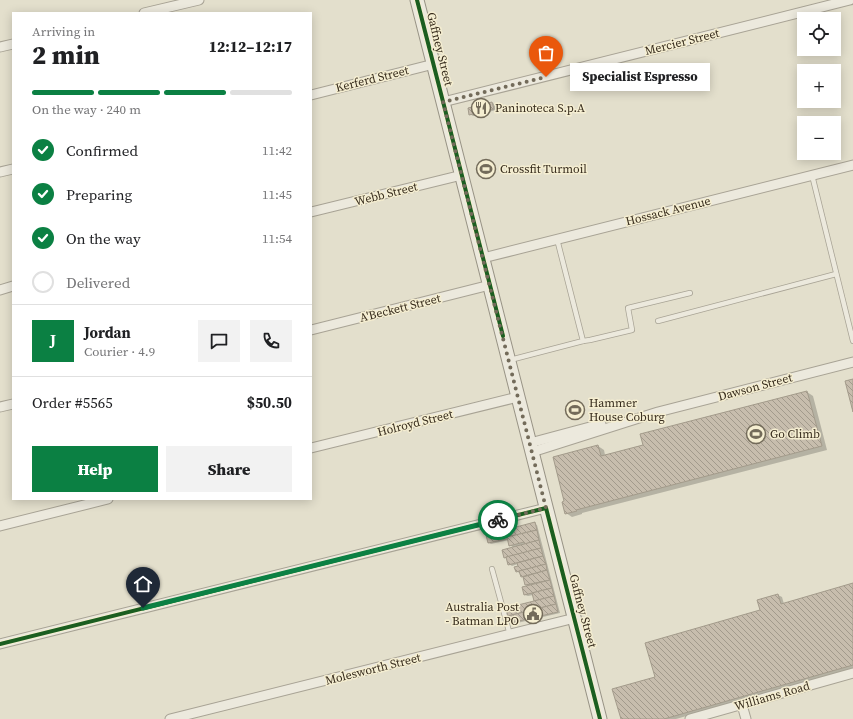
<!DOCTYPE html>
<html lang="en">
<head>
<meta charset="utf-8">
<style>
	body { margin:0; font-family:"Source Serif 4",serif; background:#f2f2f2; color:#202124; height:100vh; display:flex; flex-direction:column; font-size:15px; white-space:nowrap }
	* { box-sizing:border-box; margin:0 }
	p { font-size:13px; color:#757577 }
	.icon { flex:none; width:22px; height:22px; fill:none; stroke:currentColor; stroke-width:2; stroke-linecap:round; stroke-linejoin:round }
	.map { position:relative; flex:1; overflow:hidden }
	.drawer { position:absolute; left:12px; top:12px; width:300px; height:488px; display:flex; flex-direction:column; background:#fff; border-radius:0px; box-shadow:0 2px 10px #0003 }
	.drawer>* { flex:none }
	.tools { position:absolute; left:797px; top:12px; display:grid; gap:8px }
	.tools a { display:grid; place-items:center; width:44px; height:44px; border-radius:0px; background:#fff; box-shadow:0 2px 10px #0003; font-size:20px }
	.pin { position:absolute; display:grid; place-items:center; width:34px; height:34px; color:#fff; margin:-41px -17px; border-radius:50% 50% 50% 0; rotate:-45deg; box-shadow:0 0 4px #0007 }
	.pin .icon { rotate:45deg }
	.courier { position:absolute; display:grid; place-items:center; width:40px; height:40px; margin:-20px; border:3px solid #0b8043; border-radius:50%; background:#fff; color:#222; box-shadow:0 1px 5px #0007 }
	.bubble { position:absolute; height:28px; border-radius:0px; background:#fff; box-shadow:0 2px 10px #0003; font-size:13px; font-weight:800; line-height:28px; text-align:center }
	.head em { font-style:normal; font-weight:800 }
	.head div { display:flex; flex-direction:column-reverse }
	.head { display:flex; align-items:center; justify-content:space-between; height:68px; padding:0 20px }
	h1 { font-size:26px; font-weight:800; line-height:30px }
	.bar { display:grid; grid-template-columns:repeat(4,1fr); gap:6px 4px; align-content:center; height:48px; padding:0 20px }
	.bar i { height:5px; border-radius:3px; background:#e0e0e0 }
	.bar .active { background:#0b8043 }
	.bar p { grid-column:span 4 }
	.line { display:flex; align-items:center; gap:10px; padding:0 20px; border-top:1px solid #e0e0e0 }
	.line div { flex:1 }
	.round { display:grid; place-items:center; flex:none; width:42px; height:42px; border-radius:0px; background:#f2f2f2 }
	ol { padding:0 20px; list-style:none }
	li { display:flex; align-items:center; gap:12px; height:44px }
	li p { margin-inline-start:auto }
	li .icon { padding:4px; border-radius:50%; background:#0b8043; color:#fff; stroke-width:4 }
	li:last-child { color:#757577 }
	li i { width:22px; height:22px; border:2px solid #e0e0e0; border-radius:50% }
	.primary-button { display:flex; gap:8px; margin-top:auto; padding:8px 20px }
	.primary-button a { flex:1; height:46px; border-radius:0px; background:#0b8043; color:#fff; font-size:16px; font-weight:800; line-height:46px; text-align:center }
	.primary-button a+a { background:#f2f2f2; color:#202124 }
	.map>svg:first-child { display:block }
</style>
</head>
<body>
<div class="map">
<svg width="853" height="719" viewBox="0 0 853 719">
	<defs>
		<pattern id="building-back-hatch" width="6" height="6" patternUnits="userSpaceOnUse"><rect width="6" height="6" fill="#c7bdad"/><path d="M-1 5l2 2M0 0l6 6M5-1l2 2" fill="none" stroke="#a29a8c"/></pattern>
	</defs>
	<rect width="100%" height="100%" fill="#e3dfcc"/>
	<g fill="#0003">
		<path d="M492,103L495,104L496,110L473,116L470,114Z"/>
		<path d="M807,392L813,396L827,450L582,513V514L572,517L566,513L565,502L598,446L604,450L605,455L644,446Z"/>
		<path d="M535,524L537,525L560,613L513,624L511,623L535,601L533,595L528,596L525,595L529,586L526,585L524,578L522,576L521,572L519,573L517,571L519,567L518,564L512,566L509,564L508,559L504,557L514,548L510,545L509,540L491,544L489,543Z"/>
		<path d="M853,584V668L676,719H622L656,678L761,611L778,595L782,597L784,604Z"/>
	</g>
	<g fill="url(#building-back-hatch)" stroke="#a39b8b">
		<path d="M492,102L494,109L469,115L468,108Z"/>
		<path d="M853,379V412L845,381Z"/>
		<path d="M807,391L822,446L576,510L577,511L565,514L562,502L564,501L553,457L598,445L601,456L643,445L640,434Z"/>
		<path d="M535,522L537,530L507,537V539L488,543L486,535Z"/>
		<path d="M537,530L539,540L525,544L524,542L509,546L507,537Z"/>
		<path d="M539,540L541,548L504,558L502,550Z"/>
		<path d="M541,548L543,556L508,565L506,557Z"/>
		<path d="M543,556L546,564L516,572L514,567L518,566L517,563Z"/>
		<path d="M546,564L547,570L521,577L519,571Z"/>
		<path d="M547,570L550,580L525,585L523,577Z"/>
		<path d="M550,580L552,588L524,595L522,587Z"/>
		<path d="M853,583V665L664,719H621L612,689L655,677L645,643L760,610L757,600L778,594L781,604Z"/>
		<path d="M552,588L554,596L534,601L532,593Z"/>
		<path d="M554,596L556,604L508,616L506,608Z"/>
		<path d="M556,604L558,612L510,623L508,616Z"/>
	</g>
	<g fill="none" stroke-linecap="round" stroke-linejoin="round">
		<g stroke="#a8a395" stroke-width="6">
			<g id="service">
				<path d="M812,175L853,341"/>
				<path d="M658,321L836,274"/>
				<path d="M583,341L590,340L632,330L628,308L690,293"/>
				<path d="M510,360L583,341L557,239"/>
				<path d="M492,569L510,635"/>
			</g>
		</g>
		<g stroke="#a8a395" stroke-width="11">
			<g id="minor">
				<path d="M144,13L199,0"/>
				<path d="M0,47L13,44"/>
				<path d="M311,95L434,64"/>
				<path d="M443,102L850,0"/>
				<path d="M0,172L13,169"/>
				<path d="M311,212L462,175"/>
				<path d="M483,258L853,165"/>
				<path d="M0,290L13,286"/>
				<path d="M311,330L490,285"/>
				<path d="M0,407L13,404"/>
				<path d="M530,443L601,424"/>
				<path d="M311,448L518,397"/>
				<path d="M532,452L658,412L853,362"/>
				<path d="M0,526L108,499"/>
				<path d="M0,644L546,508"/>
				<path d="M742,705L746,719"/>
				<path d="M170,719L575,618"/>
				<path d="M690,719L853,673"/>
			</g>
		</g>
		<g stroke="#989385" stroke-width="15">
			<path id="secondary" d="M417,0L600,719"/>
		</g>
		<use href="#service" stroke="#ece9dd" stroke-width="4.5"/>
		<use href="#minor" stroke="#ece9dd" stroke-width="9"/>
		<use href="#secondary" stroke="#ece9dd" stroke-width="13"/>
		<g stroke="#f5eed1" stroke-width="6">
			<g id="cycleway">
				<path d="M417,0L503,336"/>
				<path d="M0,644L546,508L600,719"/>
			</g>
		</g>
		<use href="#cycleway" stroke="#1b5e20" stroke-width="4"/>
	</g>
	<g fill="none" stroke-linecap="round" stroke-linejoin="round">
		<path stroke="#736b5a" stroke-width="4" stroke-dasharray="0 7.2" d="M498,520L546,508L443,102L546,77"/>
		<path stroke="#0b8043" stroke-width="5" d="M143,608L498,520"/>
	</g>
	<defs>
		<g id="restaurant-ring" transform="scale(1)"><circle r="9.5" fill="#f5eed1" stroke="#736b5a" stroke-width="1.5"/><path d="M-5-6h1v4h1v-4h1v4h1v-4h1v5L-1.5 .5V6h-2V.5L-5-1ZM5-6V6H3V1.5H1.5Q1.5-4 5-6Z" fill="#736b5a"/></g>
		<g id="stadium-ring" transform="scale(1)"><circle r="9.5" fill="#f5eed1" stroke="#736b5a" stroke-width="1.5"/><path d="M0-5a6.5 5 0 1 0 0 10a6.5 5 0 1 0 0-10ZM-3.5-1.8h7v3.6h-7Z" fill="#736b5a"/></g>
		<g id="civic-ring" transform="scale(1)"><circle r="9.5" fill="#f5eed1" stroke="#736b5a" stroke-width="1.5"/><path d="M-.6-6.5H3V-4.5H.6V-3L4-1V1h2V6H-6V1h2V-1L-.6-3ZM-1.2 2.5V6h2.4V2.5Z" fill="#736b5a"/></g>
	</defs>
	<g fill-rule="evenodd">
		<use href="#restaurant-ring" x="481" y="108"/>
		<use href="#stadium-ring" x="486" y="169"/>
		<use href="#stadium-ring" x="575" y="410"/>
		<use href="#stadium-ring" x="756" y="434"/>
		<use href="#civic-ring" x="533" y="614"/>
	</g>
	<g text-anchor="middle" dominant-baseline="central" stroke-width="3" stroke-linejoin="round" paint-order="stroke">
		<g font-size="12" fill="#372c1d" stroke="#f5eed1">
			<text transform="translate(682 42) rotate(-14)">Mercier Street</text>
			<text transform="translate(440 49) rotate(76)">Gaffney Street</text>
			<text transform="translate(372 79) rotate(-14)">Kerferd Street</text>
			<text transform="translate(386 194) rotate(-14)">Webb Street</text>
			<text transform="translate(668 211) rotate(-14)">Hossack Avenue</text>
			<text transform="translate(400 308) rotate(-14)">A'Beckett Street</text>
			<text transform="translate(755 387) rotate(-15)">Dawson Street</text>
			<text transform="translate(415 423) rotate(-14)">Holroyd Street</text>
			<text transform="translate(583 611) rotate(75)">Gaffney Street</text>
			<text transform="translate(373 669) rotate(-14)">Molesworth Street</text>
			<text transform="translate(772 696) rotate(-16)">Williams Road</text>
		</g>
		<g font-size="12" fill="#372c1d" stroke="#f5eed1" text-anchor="start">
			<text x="495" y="108">Paninoteca S.p.A</text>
			<text x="500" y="169">Crossfit Turmoil</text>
			<text x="589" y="403">Hammer<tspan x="589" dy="14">House Coburg</tspan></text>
			<text x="770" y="434">Go Climb</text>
			<text x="519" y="607" text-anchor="end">Australia Post<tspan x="519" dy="14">- Batman LPO</tspan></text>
		</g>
	</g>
</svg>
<div class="tools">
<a><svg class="icon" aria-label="locate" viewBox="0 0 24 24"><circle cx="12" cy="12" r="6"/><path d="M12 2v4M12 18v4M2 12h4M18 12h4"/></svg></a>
<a>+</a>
<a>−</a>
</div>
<div class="pin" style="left:546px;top:77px;background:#ea580c"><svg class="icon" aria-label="bag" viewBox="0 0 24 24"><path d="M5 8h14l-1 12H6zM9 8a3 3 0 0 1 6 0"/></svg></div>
<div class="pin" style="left:143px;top:608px;background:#1f2937"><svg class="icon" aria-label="home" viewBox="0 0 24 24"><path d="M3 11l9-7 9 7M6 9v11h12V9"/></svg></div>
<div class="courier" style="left:498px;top:520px"><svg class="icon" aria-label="bike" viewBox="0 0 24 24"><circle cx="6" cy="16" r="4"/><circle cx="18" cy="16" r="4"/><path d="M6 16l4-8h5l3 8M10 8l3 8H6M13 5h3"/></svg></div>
<div class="bubble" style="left:570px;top:63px;width:140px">Specialist Espresso</div>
<section class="drawer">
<div class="head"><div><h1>2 min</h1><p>Arriving in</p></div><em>12:12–12:17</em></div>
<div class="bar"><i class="active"></i><i class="active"></i><i class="active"></i><i></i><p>On the way · 240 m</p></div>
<ol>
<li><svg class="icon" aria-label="check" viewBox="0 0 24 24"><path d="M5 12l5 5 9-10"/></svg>Confirmed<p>11:42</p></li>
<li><svg class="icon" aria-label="check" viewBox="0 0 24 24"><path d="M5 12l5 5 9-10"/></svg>Preparing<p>11:45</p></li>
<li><svg class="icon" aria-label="check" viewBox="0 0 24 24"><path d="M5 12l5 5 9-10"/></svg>On the way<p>11:54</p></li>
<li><i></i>Delivered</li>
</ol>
<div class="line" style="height:72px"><b class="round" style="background:#0b8043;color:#fff">J</b><div><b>Jordan</b><p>Courier · 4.9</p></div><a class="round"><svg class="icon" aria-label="chat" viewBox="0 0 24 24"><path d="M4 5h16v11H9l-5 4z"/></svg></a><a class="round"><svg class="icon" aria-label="phone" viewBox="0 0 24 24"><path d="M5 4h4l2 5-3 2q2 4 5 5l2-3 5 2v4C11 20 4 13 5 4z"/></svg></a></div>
<div class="line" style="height:52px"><div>Order #5565</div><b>$50.50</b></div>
<div class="primary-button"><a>Help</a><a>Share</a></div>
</section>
</div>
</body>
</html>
